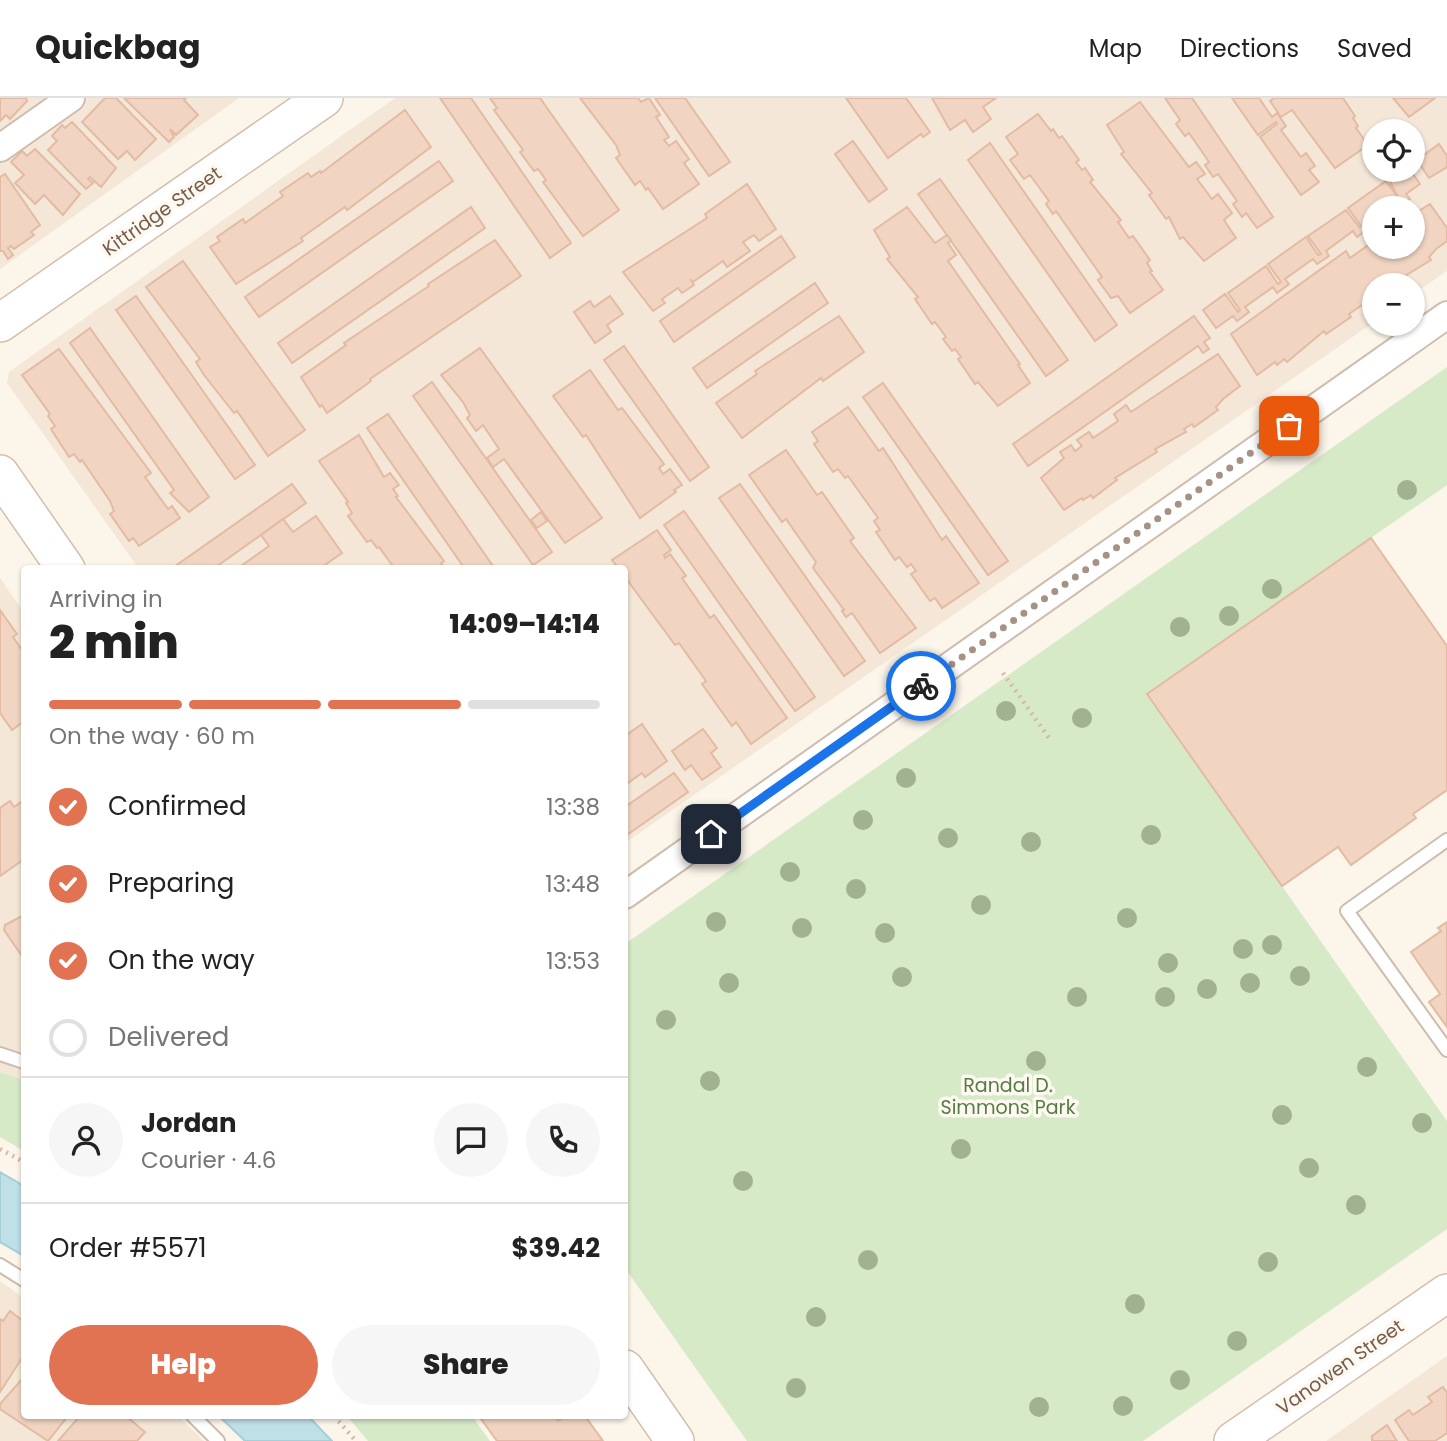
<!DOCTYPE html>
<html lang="en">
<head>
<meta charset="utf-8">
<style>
	body { margin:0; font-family:Poppins,sans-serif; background:#f6f6f6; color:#222; height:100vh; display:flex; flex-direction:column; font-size:26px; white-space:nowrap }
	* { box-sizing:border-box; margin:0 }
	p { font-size:23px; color:#767676 }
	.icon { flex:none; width:38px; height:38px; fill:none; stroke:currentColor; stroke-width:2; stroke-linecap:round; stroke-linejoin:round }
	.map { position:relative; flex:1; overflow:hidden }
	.details { position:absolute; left:21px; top:467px; width:607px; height:854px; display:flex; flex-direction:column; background:#fff; border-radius:7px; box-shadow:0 2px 5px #0004 }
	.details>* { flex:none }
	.controls { position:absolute; left:1362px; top:21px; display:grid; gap:14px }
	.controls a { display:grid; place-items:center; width:63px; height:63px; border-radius:50%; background:#fff; box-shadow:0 2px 5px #0004; font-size:35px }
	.pin { position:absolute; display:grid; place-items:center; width:60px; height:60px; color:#fff; margin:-30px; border-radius:14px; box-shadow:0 4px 10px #0006 }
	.courier { position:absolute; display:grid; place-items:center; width:70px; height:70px; margin:-35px; border:5px solid #1a73e8; border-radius:50%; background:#fff; color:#222; box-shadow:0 2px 9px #0007 }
	.overview em { font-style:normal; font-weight:800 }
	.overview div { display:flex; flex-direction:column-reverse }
	.overview { display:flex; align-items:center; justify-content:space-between; height:119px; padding:0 28px }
	h1 { font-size:46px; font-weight:800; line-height:52px }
	.bar { display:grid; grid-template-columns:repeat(4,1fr); gap:10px 7px; align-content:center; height:84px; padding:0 28px }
	.bar i { height:9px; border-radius:5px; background:#e0e0e0 }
	.bar .on { background:#e17353 }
	.bar p { grid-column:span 4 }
	.line { display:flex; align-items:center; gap:18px; padding:0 28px; border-top:2px solid #e0e0e0 }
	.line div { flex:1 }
	.round { display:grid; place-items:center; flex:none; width:74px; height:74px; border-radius:37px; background:#f6f6f6 }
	ol { padding:0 28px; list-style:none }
	li { display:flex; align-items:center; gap:21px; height:77px }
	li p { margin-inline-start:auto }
	li .icon { padding:7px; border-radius:50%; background:#e17353; color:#fff; stroke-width:4 }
	li:last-child { color:#767676 }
	li i { width:38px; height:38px; border:4px solid #e0e0e0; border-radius:50% }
	.button { display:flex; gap:14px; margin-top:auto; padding:14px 28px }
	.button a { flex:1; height:80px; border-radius:42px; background:#e17353; color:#fff; font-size:28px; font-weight:800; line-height:80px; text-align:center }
	.button a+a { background:#f6f6f6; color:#222 }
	header { display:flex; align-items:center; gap:42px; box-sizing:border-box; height:98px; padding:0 35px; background:#fff; border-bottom:2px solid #e0e0e0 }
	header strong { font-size:33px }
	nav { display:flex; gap:38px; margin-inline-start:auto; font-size:24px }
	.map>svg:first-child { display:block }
</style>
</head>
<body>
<header>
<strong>Quickbag</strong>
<nav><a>Map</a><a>Directions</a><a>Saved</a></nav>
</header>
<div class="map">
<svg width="1447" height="1343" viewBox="0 0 1447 1343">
	<rect width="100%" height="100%" fill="#fcf5ea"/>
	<g fill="#f4e7d8" fill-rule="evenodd">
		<path d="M0,0H239L0,171Z"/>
		<path d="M395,0H1447V173L1412,197V187H1374V224L625,745V471H139L7,285L9,274ZM1374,33H1412V72H1374ZM1374,110H1412V149H1374Z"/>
		<path d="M0,480L24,515V982L0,974Z"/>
		<path d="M0,1183L24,1200V1318H178L204,1343H0Z"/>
		<path d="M1447,1258V1343H1326Z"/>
	</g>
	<g fill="#d6eac8">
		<path d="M1447,269V387L1147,596L1447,1023V1131L1143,1343H747L625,1170V846Z"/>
		<path d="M0,974L24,982V1053L0,1039Z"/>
		<path d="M347,1318H472L490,1343H368Z"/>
	</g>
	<g fill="#bee0e6" stroke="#a5cfd7" stroke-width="2">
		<path d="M0,1074L24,1088V1158L0,1144Z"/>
		<path d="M219,1318H308L332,1343H245Z"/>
	</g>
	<g fill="#f1d5c2" stroke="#e3bba3" stroke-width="2">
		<path d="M0,0H26L27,3L10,21L6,17L0,23Z"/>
		<path d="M105,0H116L156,41L135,62L127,53L118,61L82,24Z"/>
		<path d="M124,0H186L184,2L198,17L176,37L170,31L174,39L169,44Z"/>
		<path d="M440,0H471L571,145L550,160Z"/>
		<path d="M490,0H540L619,112L583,138L543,84L546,82L538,71L534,73L520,54L523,52L494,12L497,10Z"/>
		<path d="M580,0H638L641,4L649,0L660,17L656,19L669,39L664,42L669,48L676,43L689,61L684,65L699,86L663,111L648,90L646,92L640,83L635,87L616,60L620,57L616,47Z"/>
		<path d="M655,0H685L730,64L709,78Z"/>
		<path d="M846,0H906L930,34L923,39L921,36L888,60Z"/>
		<path d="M932,0H996L983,9L991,21L973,34L965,22L950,32Z"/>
		<path d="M1165,0H1192L1273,119L1257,130L1246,115L1242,119L1233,106L1237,103L1218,76L1213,79L1205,67L1209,64L1189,35L1185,38L1176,26L1180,22Z"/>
		<path d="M1232,0H1259L1272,19L1277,15L1286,28L1281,32L1301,59L1306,55L1315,68L1309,72L1319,84L1301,97L1260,39L1277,26L1276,24L1258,37Z"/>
		<path d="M1274,0H1343L1355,18L1353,20L1358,28L1356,30L1368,47L1335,70L1292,12L1281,19L1270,3Z"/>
		<path d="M1393,0H1435L1409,19Z"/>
		<path d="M1140,4L1189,69L1196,64L1205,76L1197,81L1212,101L1218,96L1232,115L1224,122L1236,140L1204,163L1183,139L1180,141L1169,119L1166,121L1149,97L1152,95L1121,56L1124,54L1107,27Z"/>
		<path d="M405,12L431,49L347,112L345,109L301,140L303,143L236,186L210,149L220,143L217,139L243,121L245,125L283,98L280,94L308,75L311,79L320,73L321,75Z"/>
		<path d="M1038,16L1051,33L1053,31L1059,40L1062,38L1079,62L1076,64L1082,72L1085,70L1093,82L1090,84L1121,122L1118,124L1129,140L1133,138L1150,162L1147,165L1152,173L1150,174L1163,192L1130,215L1118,198L1111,200L1098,182L1102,179L1056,113L1053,116L1046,106L1049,103L1030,77L1024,81L1010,62L1018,56L1006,39Z"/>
		<path d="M72,24L116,70L101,89L90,79L88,81L93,85L86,91L48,52L57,43L52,38L62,27L65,30Z"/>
		<path d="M853,43L887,91L869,104L835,56Z"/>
		<path d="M990,45L1117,227L1095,243L968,62Z"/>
		<path d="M1439,46L1447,58V69L1429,80L1417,62Z"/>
		<path d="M35,51L80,96L63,117L44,97L35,106L15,85L24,77L11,64L22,53L27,58Z"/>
		<path d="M439,63L453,83L259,219L245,199Z"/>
		<path d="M1403,72H1410L1420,86L1406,96L1410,101L1397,110L1394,104L1386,110H1374V119L1366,124L1370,129L1357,139L1353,133L1326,153L1329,158L1317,166L1313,161L1285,181L1289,186L1277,195L1273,189L1245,209L1249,214L1237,223L1233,218L1216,230L1203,212L1225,196L1238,214L1240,212L1228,195L1266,168L1278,186L1281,184L1268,166L1306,139L1318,157L1321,156L1308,138L1346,112L1359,129L1361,128L1348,110L1386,83L1399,101L1389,82Z"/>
		<path d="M5,76L40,127L31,134L34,137L14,151L11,148L8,150L13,157L8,161L3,153H0V79Z"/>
		<path d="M940,81L1068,262L1046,278L918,96Z"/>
		<path d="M747,86L776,131L759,143L754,137L743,144L750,153L727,169L723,163L693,184L690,181L694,187L682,195L678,190L662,201L665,205L653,213L623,174L707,120L705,116Z"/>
		<path d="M1430,106L1447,130V143L1436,151L1429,159L1431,162L1390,187H1374V202L1367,207L1365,205L1349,216L1351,219L1326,236L1324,233L1287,264L1284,261L1277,267L1275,264L1257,277L1231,236L1346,153L1350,160L1374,143V149H1412V117Z"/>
		<path d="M471,109L485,130L292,265L278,245Z"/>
		<path d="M907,109L935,145L947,137L951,142L948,145L956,157L948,163L1020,266L1018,267L1030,285L998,308L978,284L975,286L958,261L961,259L955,251L952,253L943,241L946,239L935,224L932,226L915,201L918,199L887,161L890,159L874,132Z"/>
		<path d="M781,138L795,159L674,244L660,223Z"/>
		<path d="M495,142L521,178L370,281L371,283L327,315L322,307L320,309L301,279L346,247L344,245L429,188L428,186Z"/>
		<path d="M183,163L305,332L268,358L237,313L234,315L204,277L196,264L200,261L146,189Z"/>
		<path d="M815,185L828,205L707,290L693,270Z"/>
		<path d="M136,198L255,367L235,381L116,212Z"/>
		<path d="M610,198L623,216L607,227L611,234L595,245L574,214L590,203L594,209Z"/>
		<path d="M839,218L864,254L823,283L821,280L742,340L716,305L757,276L755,273Z"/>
		<path d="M1194,218L1210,240L1204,244L1209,251L1203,255L1198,248L1028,368L1013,346Z"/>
		<path d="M90,230L209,399L189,414L170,395L174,392L70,245Z"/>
		<path d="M624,248L709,369L690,383L604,262Z"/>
		<path d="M480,250L602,420L565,445L504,361L493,369L487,360L499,351L483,327L476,333L467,320L470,317L463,304L441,277Z"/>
		<path d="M59,251L151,375L145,379L168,411L172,408L180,420L139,448L133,440L129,443L110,416L114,413L110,403L82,362L80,364L74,356L69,359L51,331L55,328L48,318L50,316L22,277Z"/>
		<path d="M1218,256L1240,288L1223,301L1216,309L1218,312L1194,329L1192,326L1184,331L1186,334L1155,351L1157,354L1115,380L1117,382L1093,400L1091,397L1083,402L1082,400L1064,412L1041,380L1064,360L1060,354L1071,347L1075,353L1082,348L1077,342L1089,334L1093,340L1118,323L1114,316L1126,307L1131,314Z"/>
		<path d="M590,272L618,312L622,310L664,366L659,370L663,376L670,371L682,387L674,392L676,394L640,420L586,337L583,339L553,298Z"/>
		<path d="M432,284L552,454L533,467L413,298Z"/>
		<path d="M883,285L1008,463L988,477L863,299Z"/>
		<path d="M848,309L879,353L883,350L942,442L946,438L979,485L942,510L935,500L930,503L911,476L916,473L911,466L907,469L899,459L895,462L876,434L880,432L874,423L878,420L848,378L845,380L838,371L833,374L814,346L818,343L812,334Z"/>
		<path d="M388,316L495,471H465L367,330Z"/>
		<path d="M359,337L384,379L390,375L399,387L393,391L398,398L396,399L444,463L441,465L446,471H395L379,449L377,450L371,442L367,444L348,418L352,415L346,405L348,404L319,363Z"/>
		<path d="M786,352L817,397L822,394L854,440L850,443L916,530L880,555L852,515L846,519L842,513L844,512L813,470L816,464L786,421L782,424L749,377Z"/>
		<path d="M292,386L306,405L213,471H171Z"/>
		<path d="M740,386L865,563L844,578L719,400Z"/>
		<path d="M684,413L815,599L795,613L664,427Z"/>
		<path d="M541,414L547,423L537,430L531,422Z"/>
		<path d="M316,418L342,455L319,471H237L269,448L261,437L283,421L293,434Z"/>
		<path d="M657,432L671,452L664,457L665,460L670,456L686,478L682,480L710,520L714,517L787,620L751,646L736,624L732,628L702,586L706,583L679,545L675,547L625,479V471H619L612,462Z"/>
		<path d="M1371,440L1447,548V692L1413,716L1416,720L1351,767L1338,749L1282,788L1147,596Z"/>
		<path d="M0,512L17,536L13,539L24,555V623L12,632L0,615Z"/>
		<path d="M642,626L667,663L645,679L642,675L625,687V638Z"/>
		<path d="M703,631L717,650L711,655L721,669L702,682L691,667L685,672L672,653Z"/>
		<path d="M674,675L688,694L627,737L625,709Z"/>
		<path d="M24,702V764L23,762L0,778V710L10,703L14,709Z"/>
		<path d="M24,817V861L4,832L5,827Z"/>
		<path d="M1447,824V929L1429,904L1440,896L1411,854L1441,833L1438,830Z"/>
		<path d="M10,1213L24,1224V1257L0,1294V1221L3,1223Z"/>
		<path d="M24,1279V1318H68L48,1343L0,1311V1306Z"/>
		<path d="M1443,1289L1447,1295V1335L1435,1343H1409L1395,1322L1409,1312L1413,1317L1432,1304L1428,1299Z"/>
		<path d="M80,1318H126L145,1334L137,1343H58Z"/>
		<path d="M479,1318H554L558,1323L565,1318H585L603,1343H497Z"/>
		<path d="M1387,1327L1397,1343H1372V1338Z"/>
	</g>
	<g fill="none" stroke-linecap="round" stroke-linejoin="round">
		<g stroke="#cebdaf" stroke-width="16">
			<g id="lane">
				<path d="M1447,742L1347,813L1447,952"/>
				<path d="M0,956L24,964"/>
				<path d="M0,1167L24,1182"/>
				<path d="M193,1318L218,1343"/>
			</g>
		</g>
		<g stroke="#cebdaf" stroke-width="30">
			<g id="street">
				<path d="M0,50L71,0"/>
				<path d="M625,797L1447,217"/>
			</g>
		</g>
		<g stroke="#d3bfaf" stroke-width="40">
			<g id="secondary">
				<path d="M0,225L324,0"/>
				<path d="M0,376L66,471"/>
				<path d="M625,1271L675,1343"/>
				<path d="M1233,1343L1447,1195"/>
			</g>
		</g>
		<g stroke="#d6b8a5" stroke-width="4.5" stroke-dasharray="2 5" stroke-linecap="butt">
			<path d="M1003,575L1049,640"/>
			<path d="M0,1051L24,1064"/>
			<path d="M334,1318L356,1343"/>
		</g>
		<use href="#lane" stroke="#fff" stroke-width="12"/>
		<use href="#street" stroke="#fff" stroke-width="26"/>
		<use href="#secondary" stroke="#fff" stroke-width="37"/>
	</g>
	<g fill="#a0b28f">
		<circle cx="1407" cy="392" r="10"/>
		<circle cx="1272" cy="491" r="10"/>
		<circle cx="1229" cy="518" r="10"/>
		<circle cx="1180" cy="529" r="10"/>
		<circle cx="1006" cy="613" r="10"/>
		<circle cx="1082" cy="620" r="10"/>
		<circle cx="906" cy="680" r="10"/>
		<circle cx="863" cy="722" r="10"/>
		<circle cx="1151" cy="737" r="10"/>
		<circle cx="948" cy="740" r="10"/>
		<circle cx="1031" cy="744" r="10"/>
		<circle cx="790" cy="774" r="10"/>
		<circle cx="856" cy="791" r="10"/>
		<circle cx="981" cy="807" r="10"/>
		<circle cx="1127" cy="820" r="10"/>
		<circle cx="716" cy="824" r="10"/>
		<circle cx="802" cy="830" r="10"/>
		<circle cx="885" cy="835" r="10"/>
		<circle cx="1272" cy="847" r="10"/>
		<circle cx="1243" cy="851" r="10"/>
		<circle cx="1168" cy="865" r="10"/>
		<circle cx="1300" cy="878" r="10"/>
		<circle cx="902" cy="879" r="10"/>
		<circle cx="729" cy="885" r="10"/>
		<circle cx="1250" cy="885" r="10"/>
		<circle cx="1207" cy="891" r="10"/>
		<circle cx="1077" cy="899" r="10"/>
		<circle cx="1165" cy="899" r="10"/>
		<circle cx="666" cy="922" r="10"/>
		<circle cx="1036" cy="963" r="10"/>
		<circle cx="1367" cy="969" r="10"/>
		<circle cx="710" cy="983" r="10"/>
		<circle cx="1282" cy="1017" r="10"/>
		<circle cx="1422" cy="1025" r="10"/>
		<circle cx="961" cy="1051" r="10"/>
		<circle cx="1309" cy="1070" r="10"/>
		<circle cx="743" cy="1083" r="10"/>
		<circle cx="1356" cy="1107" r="10"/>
		<circle cx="868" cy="1162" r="10"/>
		<circle cx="1268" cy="1164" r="10"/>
		<circle cx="1135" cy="1206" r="10"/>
		<circle cx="816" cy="1219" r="10"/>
		<circle cx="1237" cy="1243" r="10"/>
		<circle cx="1180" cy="1282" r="10"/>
		<circle cx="796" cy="1290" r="10"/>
		<circle cx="1123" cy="1308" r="10"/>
		<circle cx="1039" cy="1309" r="10"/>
	</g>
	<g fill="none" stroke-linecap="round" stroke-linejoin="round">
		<path stroke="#a59284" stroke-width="7" stroke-dasharray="0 12.6" d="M921,588L1289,328"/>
		<path stroke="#1a73e8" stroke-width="9" d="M711,736L921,588"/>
	</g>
	<g text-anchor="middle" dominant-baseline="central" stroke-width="7" stroke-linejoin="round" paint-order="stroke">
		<g font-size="19" fill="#765c4d" stroke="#fef9f0">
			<text transform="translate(162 113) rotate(-35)">Kittridge Street</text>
			<text transform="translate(1340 1269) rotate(-35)">Vanowen Street</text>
		</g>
		<g font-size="19" fill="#557c45" stroke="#fef9f0">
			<text x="1008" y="987">Randal D.<tspan x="1008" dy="22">Simmons Park</tspan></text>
		</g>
	</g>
</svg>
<div class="controls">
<a><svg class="icon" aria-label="locate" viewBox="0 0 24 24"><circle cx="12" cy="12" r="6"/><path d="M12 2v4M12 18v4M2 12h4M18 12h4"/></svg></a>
<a>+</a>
<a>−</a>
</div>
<div class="pin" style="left:1289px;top:328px;background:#ea580c"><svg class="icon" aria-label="bag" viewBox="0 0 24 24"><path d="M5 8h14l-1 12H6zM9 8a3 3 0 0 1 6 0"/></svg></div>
<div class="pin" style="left:711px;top:736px;background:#1f2937"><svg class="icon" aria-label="home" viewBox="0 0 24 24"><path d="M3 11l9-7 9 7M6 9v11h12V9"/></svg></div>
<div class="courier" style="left:921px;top:588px"><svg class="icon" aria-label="bike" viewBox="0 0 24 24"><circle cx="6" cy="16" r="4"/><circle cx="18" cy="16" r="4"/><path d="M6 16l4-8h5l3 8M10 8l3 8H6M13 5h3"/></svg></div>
<section class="details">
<div class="overview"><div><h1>2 min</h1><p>Arriving in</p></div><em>14:09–14:14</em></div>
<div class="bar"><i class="on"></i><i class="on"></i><i class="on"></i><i></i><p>On the way · 60 m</p></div>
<ol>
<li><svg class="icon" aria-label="check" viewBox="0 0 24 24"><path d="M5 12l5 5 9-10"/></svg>Confirmed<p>13:38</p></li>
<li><svg class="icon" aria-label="check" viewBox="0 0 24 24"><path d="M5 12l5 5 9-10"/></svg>Preparing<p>13:48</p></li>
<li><svg class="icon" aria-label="check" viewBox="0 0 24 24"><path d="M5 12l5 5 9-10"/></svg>On the way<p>13:53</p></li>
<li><i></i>Delivered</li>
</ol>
<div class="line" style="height:126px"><a class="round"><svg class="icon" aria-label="person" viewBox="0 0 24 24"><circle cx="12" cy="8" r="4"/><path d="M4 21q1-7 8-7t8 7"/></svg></a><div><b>Jordan</b><p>Courier · 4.6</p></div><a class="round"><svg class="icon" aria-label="chat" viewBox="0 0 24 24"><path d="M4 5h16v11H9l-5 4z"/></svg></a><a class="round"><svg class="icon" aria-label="phone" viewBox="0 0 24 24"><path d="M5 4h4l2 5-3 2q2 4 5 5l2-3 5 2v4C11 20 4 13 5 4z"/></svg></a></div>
<div class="line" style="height:91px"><div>Order #5571</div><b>$39.42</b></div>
<div class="button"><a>Help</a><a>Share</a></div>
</section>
</div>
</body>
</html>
